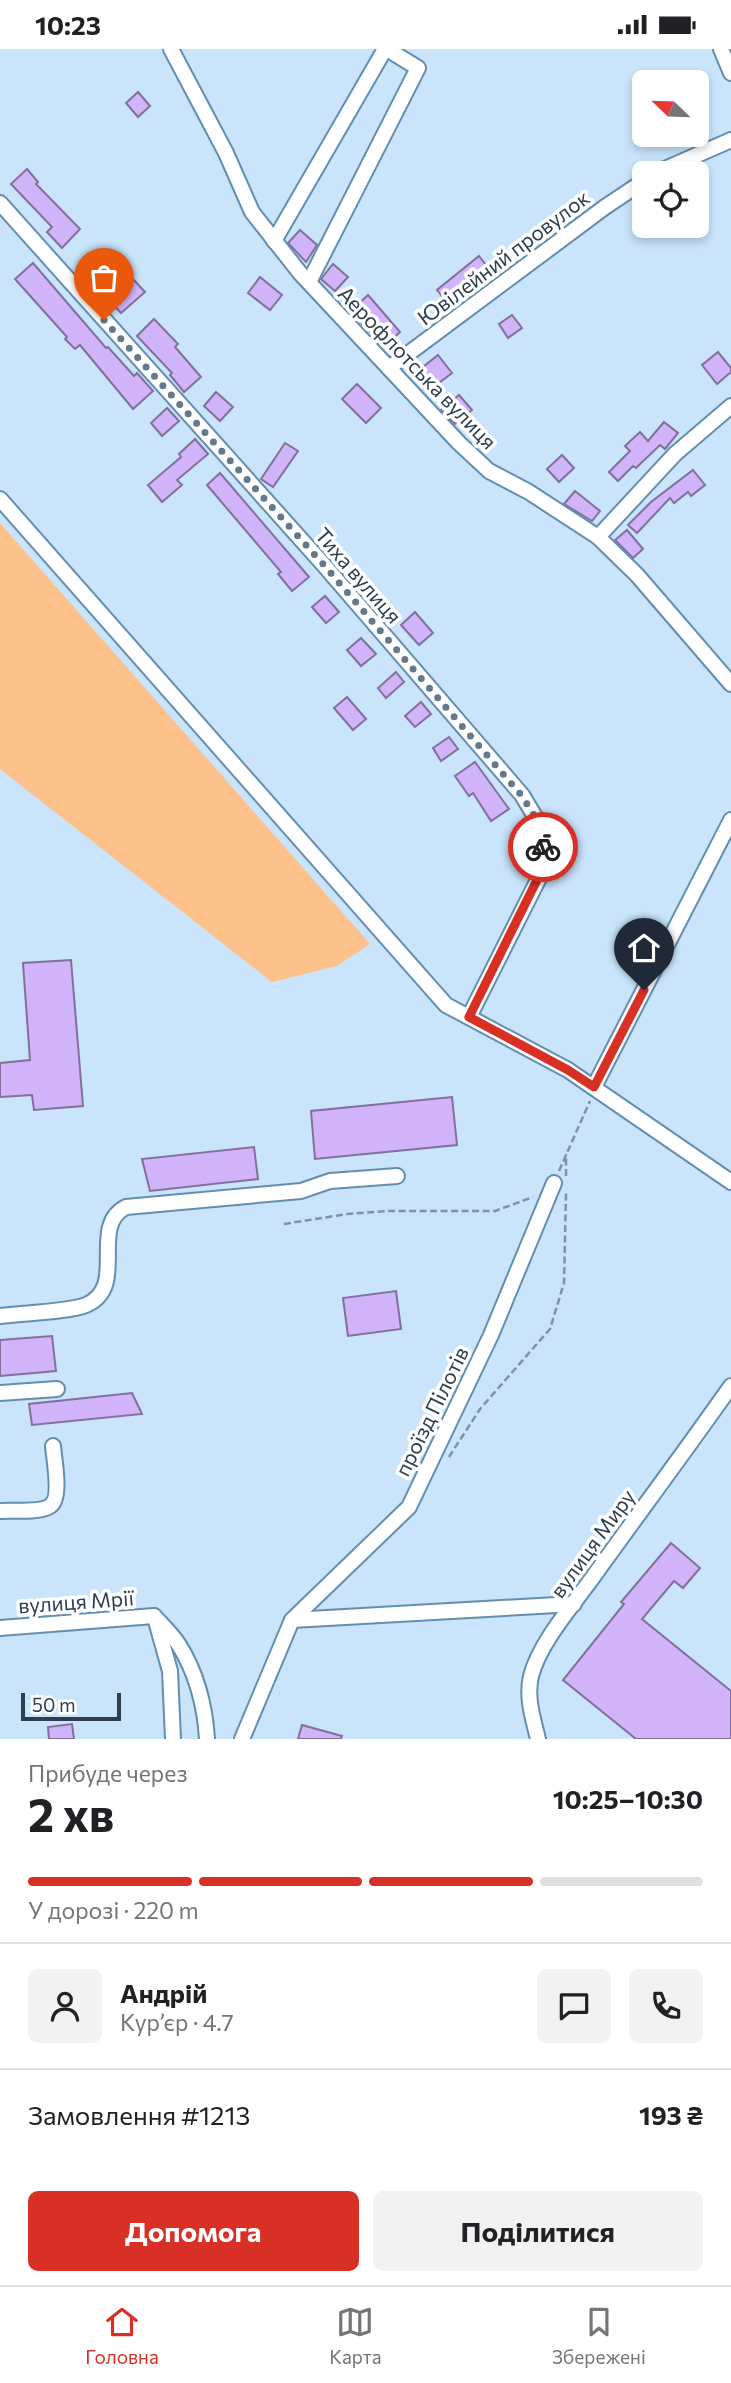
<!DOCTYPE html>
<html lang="uk">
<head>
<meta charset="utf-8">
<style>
	body { margin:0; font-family:Commissioner,sans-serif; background:#f2f2f2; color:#202124; height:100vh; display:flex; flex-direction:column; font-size:26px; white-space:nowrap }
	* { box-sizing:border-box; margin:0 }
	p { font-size:23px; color:#757577 }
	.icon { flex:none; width:38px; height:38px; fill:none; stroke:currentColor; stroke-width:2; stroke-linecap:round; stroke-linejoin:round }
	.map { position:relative; height:1690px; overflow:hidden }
	.panel { display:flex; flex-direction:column; background:#fff; flex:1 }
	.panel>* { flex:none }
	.needle { width:46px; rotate:293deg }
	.controls { position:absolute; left:632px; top:21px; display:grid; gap:14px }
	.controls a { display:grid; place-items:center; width:77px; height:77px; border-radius:10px; background:#fff; box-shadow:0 4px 10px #0003; font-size:35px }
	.scale { position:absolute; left:21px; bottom:18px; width:100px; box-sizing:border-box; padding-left:7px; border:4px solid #2d3f4e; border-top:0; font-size:19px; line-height:24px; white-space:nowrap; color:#2d3f4e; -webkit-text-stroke:5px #fff; paint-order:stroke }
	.pin { position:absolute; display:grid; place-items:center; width:60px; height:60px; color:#fff; margin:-72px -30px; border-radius:50% 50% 50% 0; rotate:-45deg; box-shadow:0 0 7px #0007 }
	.pin .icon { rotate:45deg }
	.courier { position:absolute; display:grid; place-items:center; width:70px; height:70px; margin:-35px; border:5px solid #d93025; border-radius:50%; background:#fff; color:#222; box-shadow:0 2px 9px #0007 }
	.summary em { font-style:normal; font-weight:700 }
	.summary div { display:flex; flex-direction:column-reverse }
	.summary { display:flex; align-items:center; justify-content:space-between; height:119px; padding:0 28px }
	h1 { font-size:46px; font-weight:700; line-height:52px }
	.bar { display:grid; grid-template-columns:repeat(4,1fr); gap:10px 7px; align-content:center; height:84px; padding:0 28px }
	.bar i { height:9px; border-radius:5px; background:#e0e0e0 }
	.bar .active { background:#d93025 }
	.bar p { grid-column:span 4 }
	.line { display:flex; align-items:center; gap:18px; padding:0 28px; border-top:2px solid #e0e0e0 }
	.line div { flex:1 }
	.round { display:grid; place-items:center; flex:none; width:74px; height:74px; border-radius:10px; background:#f2f2f2 }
	.button { display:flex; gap:14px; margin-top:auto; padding:14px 28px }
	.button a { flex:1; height:80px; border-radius:10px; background:#d93025; color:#fff; font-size:28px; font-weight:700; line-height:80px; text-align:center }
	.button a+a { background:#f2f2f2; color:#202124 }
	.status { display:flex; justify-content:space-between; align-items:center; height:49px; padding:0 35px; background:#fff; direction:ltr }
	.status svg { height:19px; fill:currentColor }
	.menu { display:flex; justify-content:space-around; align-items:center; height:98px; border-top:2px solid #e0e0e0; background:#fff; font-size:19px; color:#757577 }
	.menu a { display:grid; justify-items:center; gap:4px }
	.menu .active { color:#d93025 }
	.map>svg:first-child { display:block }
</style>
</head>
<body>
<div class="status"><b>10:23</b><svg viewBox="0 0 49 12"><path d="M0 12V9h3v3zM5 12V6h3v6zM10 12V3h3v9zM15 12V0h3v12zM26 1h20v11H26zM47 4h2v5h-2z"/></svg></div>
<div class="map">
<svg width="731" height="1690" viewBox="0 0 731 1690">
	<rect width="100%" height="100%" fill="#c9e4fb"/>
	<path fill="#fdc28c" d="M0,474L370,895L337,917L272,933L0,720Z"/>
	<g fill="#d2b4fb" stroke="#82709c" stroke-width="2">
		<path d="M138,43L150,57L138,68L126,54Z"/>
		<path d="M27,120L38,133L36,135L80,180L62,199L47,183L52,178L11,135Z"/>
		<path d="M300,181L317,196L306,213L288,194Z"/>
		<path d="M479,207L493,225L482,235L479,231L449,256L437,241Z"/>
		<path d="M104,210L113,219L95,237L85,228Z"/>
		<path d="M33,214L106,299L108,298L134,327L137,324L153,342L133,360L80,296L75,300L65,290L67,288L15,230Z"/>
		<path d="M333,215L348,228L335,242L321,230Z"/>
		<path d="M260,228L282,246L270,261L248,244Z"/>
		<path d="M133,230L145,243L121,264L110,252Z"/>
		<path d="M368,246L400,283L385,297L350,263Z"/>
		<path d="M512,266L522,279L508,289L499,275Z"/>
		<path d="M154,270L178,295L175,298L201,328L184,343L170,326L172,324L137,287Z"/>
		<path d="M718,303L731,319V323L717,335L702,316Z"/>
		<path d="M438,306L452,324L427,343L413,326Z"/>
		<path d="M357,335L381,359L366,374L342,350Z"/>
		<path d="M216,343L233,358L220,372L204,357Z"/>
		<path d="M459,346L472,361L455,375L441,361Z"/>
		<path d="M167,359L179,372L162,387L151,374Z"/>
		<path d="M664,373L678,384L665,400L660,396L636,419L633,417L618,432L609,423L630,402L625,397L640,383L648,392Z"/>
		<path d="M195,390L208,405L177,431L182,436L162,453L148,436L181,408L179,405Z"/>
		<path d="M285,394L298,402L273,438L261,430Z"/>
		<path d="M562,406L574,419L559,433L547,420Z"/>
		<path d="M693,421L705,436L691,447L688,443L674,454L670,449L637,484L628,476L651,453Z"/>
		<path d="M220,424L309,528L292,542L278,525L281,523L207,436Z"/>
		<path d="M575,442L600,462L592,472L564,455Z"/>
		<path d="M627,481L643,500L633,509L615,491Z"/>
		<path d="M325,547L339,563L326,574L312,558Z"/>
		<path d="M415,563L433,584L419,596L401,576Z"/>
		<path d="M361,589L376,605L361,617L347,601Z"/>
		<path d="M396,623L404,633L386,649L378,639Z"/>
		<path d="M347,648L366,670L353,681L334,659Z"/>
		<path d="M421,653L431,665L415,678L405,667Z"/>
		<path d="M449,688L458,700L441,712L433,699Z"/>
		<path d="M475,713L509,760L491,772L473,744L469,747L455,727Z"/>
		<path d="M71,911L83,1057L34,1061L32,1046L0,1048V1014L30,1011L23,914Z"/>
		<path d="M452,1048L457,1096L315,1110L311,1062Z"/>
		<path d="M254,1098L258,1130L150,1142L142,1110Z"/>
		<path d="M396,1242L401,1280L348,1287L343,1249Z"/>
		<path d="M52,1287L56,1322L0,1327V1291Z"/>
		<path d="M132,1344L142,1365L32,1376L29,1355Z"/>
		<path d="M671,1494L700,1519L683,1539L674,1532L642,1570L731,1642V1690H636L563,1631L624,1555L621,1553Z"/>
		<path d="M72,1675L74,1690H49L48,1678Z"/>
		<path d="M302,1676L342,1687L341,1690H298Z"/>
	</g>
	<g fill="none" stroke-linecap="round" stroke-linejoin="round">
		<g stroke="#638eb0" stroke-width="18">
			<g id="minor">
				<path d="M171,0L226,104L252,163L300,224L459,394L489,422L529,443L598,488L637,526L731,635"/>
				<path d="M721,0L731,24"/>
				<path d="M656,124L731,91"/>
				<path d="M0,154L323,515L522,746L537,771L543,798L539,829L469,968"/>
				<path d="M274,192L385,0"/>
				<path d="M309,233L418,19L387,0"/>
				<path d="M389,319L605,158L644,132"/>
				<path d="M0,450L446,956L568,1021L731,1133"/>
				<path d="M598,488L675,405L731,357"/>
				<path d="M594,1038L731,771"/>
				<path d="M0,1267C21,1264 69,1263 86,1256C129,1238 88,1177 126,1158L301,1142L330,1132L397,1127"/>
				<path d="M0,1344L57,1340"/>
				<path d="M0,1462C12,1461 41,1464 50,1457C62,1450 54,1410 53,1397"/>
				<path d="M154,1567C162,1576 173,1586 179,1596C197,1625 205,1657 207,1690"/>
				<path d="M292,1571L574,1555"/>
				<path d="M156,1572L170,1622L173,1690"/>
				<path d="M0,1579L154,1567"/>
				<path d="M242,1690L292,1571L409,1458L491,1286L554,1134"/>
				<path d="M538,1690C533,1669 526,1649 531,1627C540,1593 573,1556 593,1528C639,1464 686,1401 731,1337"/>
			</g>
		</g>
		<g stroke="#7d94a7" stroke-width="2.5" stroke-dasharray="7 3.5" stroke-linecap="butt">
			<path d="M559,1122L590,1052"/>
			<path d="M566,1127V1105"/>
			<path d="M284,1175L347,1165L387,1162H495L533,1148"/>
			<path d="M449,1408L480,1360L550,1280L564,1234L566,1144"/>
		</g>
		<use href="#minor" stroke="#fff" stroke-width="14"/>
	</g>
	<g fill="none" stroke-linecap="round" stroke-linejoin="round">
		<path stroke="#64798b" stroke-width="7" stroke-dasharray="0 12.6" d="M104,271L323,515L522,747L537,771L543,798"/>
		<path stroke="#d93025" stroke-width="9" d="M543,798L538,829L469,968L568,1021L594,1038L644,941"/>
	</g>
	<g text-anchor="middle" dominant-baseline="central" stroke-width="7" stroke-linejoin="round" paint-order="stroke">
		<g font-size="21" fill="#2d3f4e" stroke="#fff">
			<text transform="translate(503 208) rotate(-37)">Ювілейний провулок</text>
			<text transform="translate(418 318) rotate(46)">Аерофлотська вулиця</text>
			<text transform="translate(359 526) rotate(49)">Тиха вулиця</text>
			<text transform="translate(431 1362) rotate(-64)">проїзд Пілотів</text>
			<text transform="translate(592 1494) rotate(-54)">вулиця Миру</text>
			<text transform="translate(76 1552) rotate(-4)">вулиця Мрії</text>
		</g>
	</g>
</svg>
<div class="controls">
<a><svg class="needle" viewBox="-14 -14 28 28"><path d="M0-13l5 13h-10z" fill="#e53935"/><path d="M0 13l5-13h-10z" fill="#757577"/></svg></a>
<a><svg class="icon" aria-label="locate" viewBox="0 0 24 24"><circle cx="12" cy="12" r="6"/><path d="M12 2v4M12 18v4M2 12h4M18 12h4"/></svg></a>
</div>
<div class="scale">50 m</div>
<div class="pin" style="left:104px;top:271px;background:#ea580c"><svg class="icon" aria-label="bag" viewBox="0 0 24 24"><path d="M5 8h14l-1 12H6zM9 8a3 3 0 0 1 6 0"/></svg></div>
<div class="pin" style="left:644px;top:941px;background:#1f2937"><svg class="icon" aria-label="home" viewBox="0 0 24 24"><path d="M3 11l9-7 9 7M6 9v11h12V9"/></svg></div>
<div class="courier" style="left:543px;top:798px"><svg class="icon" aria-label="bike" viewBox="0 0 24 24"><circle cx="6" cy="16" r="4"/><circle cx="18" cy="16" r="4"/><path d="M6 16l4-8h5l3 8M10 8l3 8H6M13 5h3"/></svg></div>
</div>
<section class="panel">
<div class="summary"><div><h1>2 хв</h1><p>Прибуде через</p></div><em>10:25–10:30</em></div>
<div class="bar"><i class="active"></i><i class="active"></i><i class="active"></i><i></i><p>У дорозі · 220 m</p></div>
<div class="line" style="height:126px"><a class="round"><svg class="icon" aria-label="person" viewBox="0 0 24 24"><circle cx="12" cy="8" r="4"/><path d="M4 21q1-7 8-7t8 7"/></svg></a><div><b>Андрій</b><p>Кур’єр · 4.7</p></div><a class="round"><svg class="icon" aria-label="chat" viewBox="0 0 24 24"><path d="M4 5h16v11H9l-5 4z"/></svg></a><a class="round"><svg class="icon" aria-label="phone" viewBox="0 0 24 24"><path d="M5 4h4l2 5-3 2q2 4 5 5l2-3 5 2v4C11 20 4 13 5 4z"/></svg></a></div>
<div class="line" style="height:91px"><div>Замовлення #1213</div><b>193 ₴</b></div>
<div class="button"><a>Допомога</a><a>Поділитися</a></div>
</section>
<nav class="menu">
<a class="active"><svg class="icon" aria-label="home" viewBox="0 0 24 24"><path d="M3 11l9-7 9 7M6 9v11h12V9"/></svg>Головна</a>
<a><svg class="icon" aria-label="map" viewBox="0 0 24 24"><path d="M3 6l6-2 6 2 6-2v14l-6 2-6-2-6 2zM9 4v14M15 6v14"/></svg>Карта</a>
<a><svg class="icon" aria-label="saved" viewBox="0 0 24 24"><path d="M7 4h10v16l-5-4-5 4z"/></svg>Збережені</a>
</nav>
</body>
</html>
